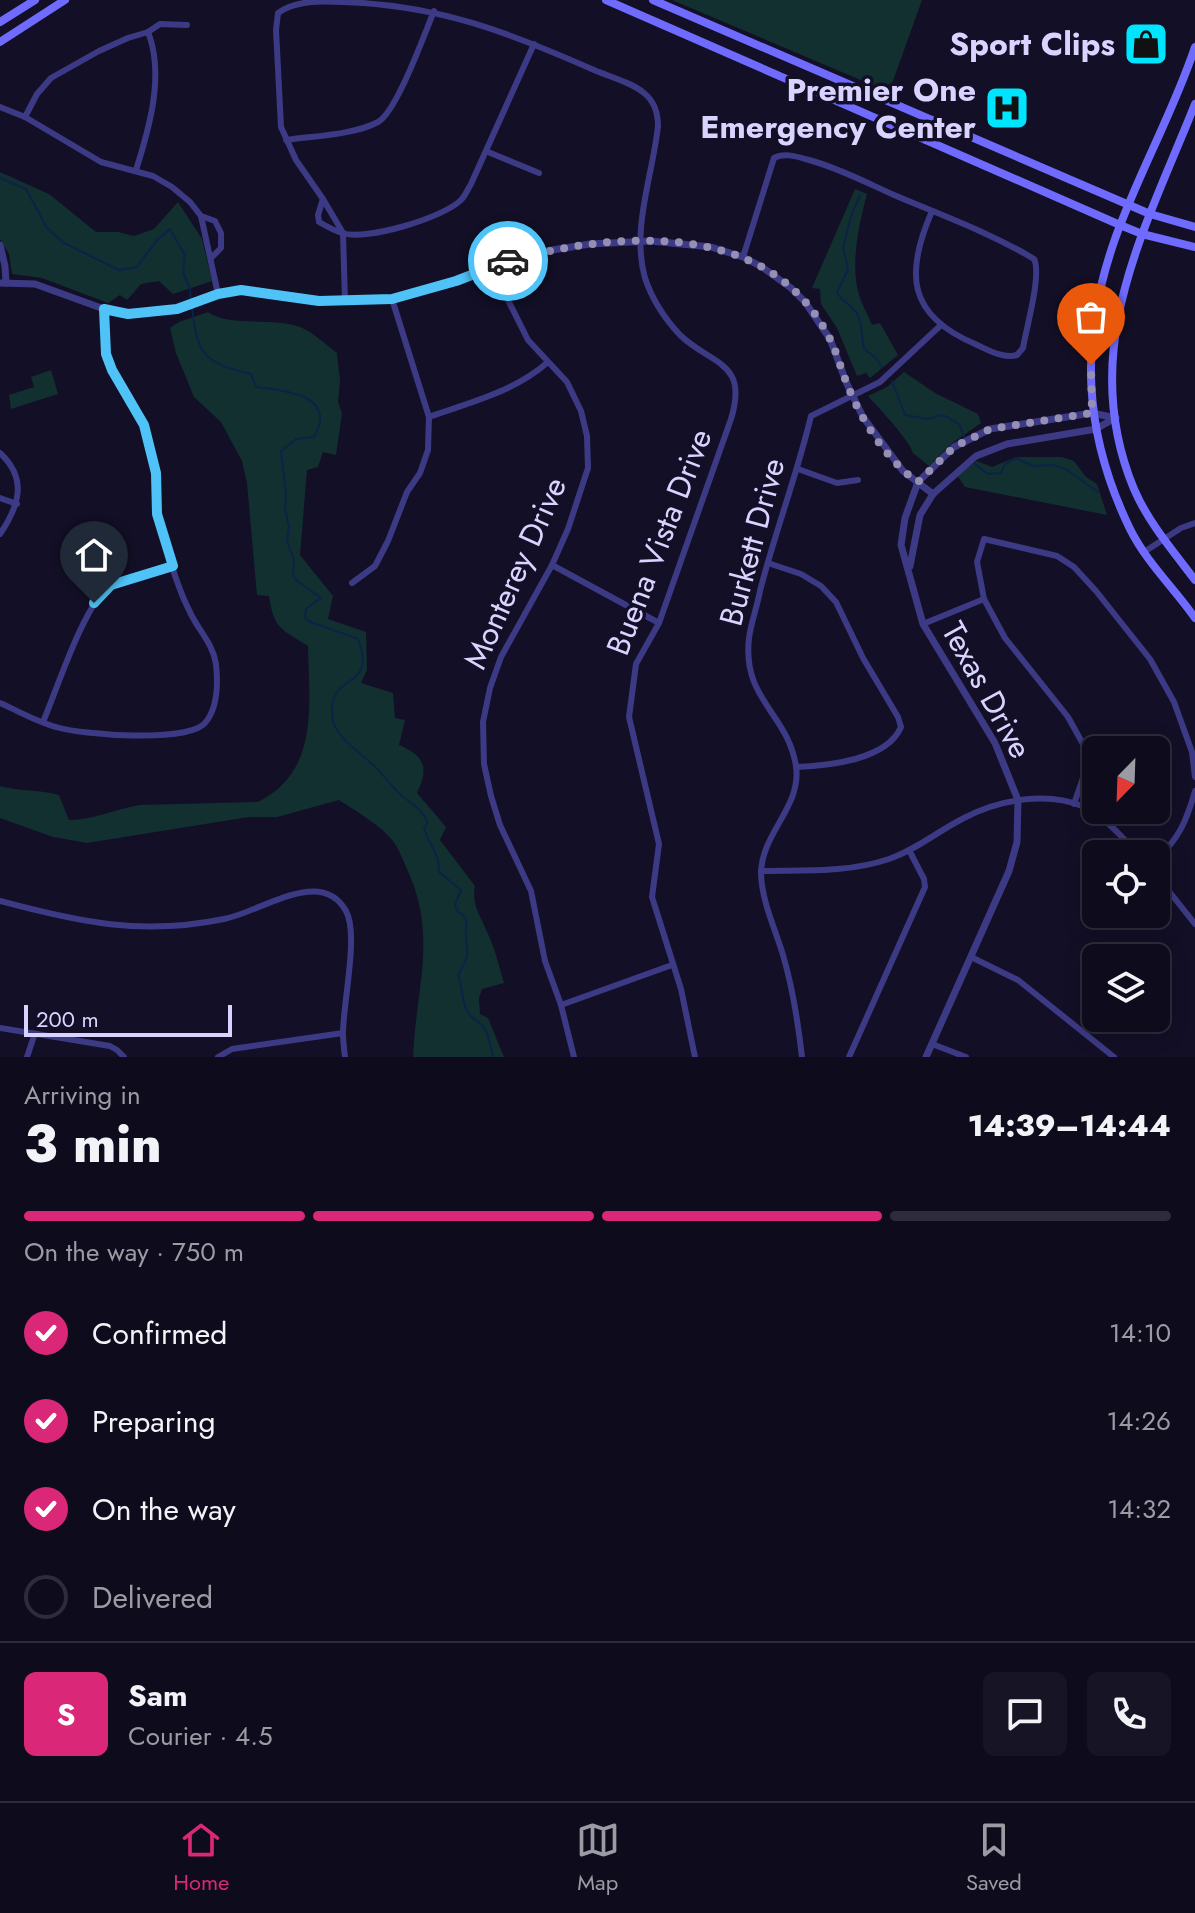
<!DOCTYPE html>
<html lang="en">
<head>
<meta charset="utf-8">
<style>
	body { margin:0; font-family:Jost,sans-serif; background:#171425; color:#f1f3f6; height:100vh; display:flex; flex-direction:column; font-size:30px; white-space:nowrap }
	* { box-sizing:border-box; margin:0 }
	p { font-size:26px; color:#9b9ba3 }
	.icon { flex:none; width:44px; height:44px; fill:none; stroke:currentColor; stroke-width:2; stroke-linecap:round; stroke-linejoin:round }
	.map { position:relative; height:1057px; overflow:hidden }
	.sheet { display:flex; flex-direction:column; background:#0e0b1c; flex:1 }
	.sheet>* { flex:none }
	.needle { width:52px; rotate:203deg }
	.buttons { position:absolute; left:1082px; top:736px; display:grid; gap:16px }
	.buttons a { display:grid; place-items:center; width:88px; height:88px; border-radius:12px; background:#0e0b1c; box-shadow:0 4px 20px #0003,0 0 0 2px #2e2b3b; font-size:40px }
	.scale { position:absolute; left:24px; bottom:20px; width:208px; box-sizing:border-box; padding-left:8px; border:4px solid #d9d4ff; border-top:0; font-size:22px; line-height:28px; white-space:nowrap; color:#d9d4ff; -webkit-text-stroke:6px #130f26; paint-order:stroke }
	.pin { position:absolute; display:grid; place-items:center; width:68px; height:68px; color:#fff; margin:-82px -34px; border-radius:50% 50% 50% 0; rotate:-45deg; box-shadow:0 0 8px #0007 }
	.pin .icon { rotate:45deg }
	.courier { position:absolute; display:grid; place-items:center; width:80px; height:80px; margin:-40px; border:6px solid #4fc3f7; border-radius:50%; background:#fff; color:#222; box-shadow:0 2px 10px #0007 }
	.headline em { font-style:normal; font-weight:800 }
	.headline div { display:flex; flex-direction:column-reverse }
	.headline { display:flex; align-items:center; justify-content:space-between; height:136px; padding:0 24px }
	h1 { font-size:52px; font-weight:800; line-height:60px }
	.bar { display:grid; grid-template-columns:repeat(4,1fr); gap:12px 8px; align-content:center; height:96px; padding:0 24px }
	.bar i { height:10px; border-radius:6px; background:#2e2b3b }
	.bar .active { background:#db2777 }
	.bar p { grid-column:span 4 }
	.line { display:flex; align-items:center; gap:20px; padding:0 24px; border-top:2px solid #2e2b3b }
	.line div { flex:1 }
	.round { display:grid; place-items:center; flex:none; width:84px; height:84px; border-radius:12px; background:#171425 }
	ol { padding:0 24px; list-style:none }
	li { display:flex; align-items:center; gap:24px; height:88px }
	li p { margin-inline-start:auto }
	li .icon { padding:8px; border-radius:50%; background:#db2777; color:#fff; stroke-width:4 }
	li:last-child { color:#9b9ba3 }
	li i { width:44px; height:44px; border:4px solid #2e2b3b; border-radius:50% }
	.menu { display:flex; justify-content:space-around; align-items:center; height:112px; border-top:2px solid #2e2b3b; background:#0e0b1c; font-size:22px; color:#9b9ba3 }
	.menu a { display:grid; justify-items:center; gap:4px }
	.menu .active { color:#db2777 }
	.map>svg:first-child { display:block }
</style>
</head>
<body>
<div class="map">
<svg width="1195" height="1057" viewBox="0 0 1195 1057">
	<rect width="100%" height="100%" fill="#130f26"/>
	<g fill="#12302f">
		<path d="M672,0H922L889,92Z"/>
		<path d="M0,172L49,194L96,232H118L134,236L154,229L178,202L202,239L212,281L173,294L159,281L141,284L127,300L120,295L108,303L42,278L12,274L9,254L0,239Z"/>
		<path d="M855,189L867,194C859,224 850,264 859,295C862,305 868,315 872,325L880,323L898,355L870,378L866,373L857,376L837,328L821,304L820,289L812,288Z"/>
		<path d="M208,312C226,327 274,317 300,327C313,332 326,345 337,353L340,381L338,402L342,413L336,455L323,452L318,467L307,470L300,555L333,596L328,619L366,632L367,670L361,683L393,693L395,718L405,720L399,745C425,756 429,768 417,793L446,827L440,840L475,886C471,904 481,917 488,934C495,949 499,966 504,983L482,989L479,998L480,1014L488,1018L504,1057H413C416,987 438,936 407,869C403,860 399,849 393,841C379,824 357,812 339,800L277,817H249L87,843L53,837L0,818V786C20,792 39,789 59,795L69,820C94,820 115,809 140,805L258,802C320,771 309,704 308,646C281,629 274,629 269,596L257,595L247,483L242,461L221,422L194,397L176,353L170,328L179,322Z"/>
		<path d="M51,370L58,394L11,409L9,395L34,387L31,377Z"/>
		<path d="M904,372L935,393L978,414L981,423L951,444L929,466L913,453C910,441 879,408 868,396L887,387Z"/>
		<path d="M1016,457H1062L1074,461L1086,477L1097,484L1107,515L965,487L957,475L977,461L992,467Z"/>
	</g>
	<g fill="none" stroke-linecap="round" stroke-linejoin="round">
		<g stroke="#0c2248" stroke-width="2">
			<path d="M0,178L26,189L47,228L64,243L119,270L137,267L157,240L170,229L185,255L183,272L190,289L191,301"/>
			<path d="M860,195L851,216L843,247L848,270L837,292C842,302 849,303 855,311C863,320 861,337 864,349L875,357L882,367"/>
			<path d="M192,307C197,355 204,363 251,374L256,387C286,390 338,396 314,437L296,439L281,451L286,495L285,508L289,527L287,541L294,560L293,576C300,585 311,590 321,598L306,609L305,617L308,621L358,639C378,690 331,672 332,711C332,715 332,720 334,724C343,745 367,756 381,773C388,781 394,789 402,796C414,805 421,809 428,822L424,828C429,845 440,854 439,872L461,890L455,904L457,911C471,918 465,925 466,938C468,958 469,956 458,975C463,987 461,1001 468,1013C471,1018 478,1021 483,1026C489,1033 491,1048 493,1057"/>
			<path d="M892,381L905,415L928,419L941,415L947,417L959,424L964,436"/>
			<path d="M975,464L988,474L1001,473L1005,464L1016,458L1033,466L1053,465L1067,470L1098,492"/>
		</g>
		<g stroke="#3d3a85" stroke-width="6">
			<path d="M0,107L25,117L101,162L153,176L172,187L190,202L201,216L218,294"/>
			<path d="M25,117L37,94L51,78L99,51L128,38L148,32L160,24L187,25"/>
			<path d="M286,140C312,136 354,135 378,122C397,111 424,35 434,11"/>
			<path d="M488,152L539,173"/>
			<path d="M136,170C149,129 165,75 148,32"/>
			<path d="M323,199L318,215L319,222C326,226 335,231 342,233C366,241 443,218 461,200C465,196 468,189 471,184L534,44"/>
			<path d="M201,216L215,221L221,233V248L211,258"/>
			<path d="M743,257L774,158C785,152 798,157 809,160C839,168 867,183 894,195C941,215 991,233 1034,259C1042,274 1026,329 1023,348L1017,355C1003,359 988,350 975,344C907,315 905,273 932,211"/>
			<path d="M491,266L528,340L567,382L581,411L587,436L588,468L568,529L552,565L501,657L490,688L483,722L484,764L491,796L500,825L531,891L545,961L561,1005L574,1057"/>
			<path d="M345,301L343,233L323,199L296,160L281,127L276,30L278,13C296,0 321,1 343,2C439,5 508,32 594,70C610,77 631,82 644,93C654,101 658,114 658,126C653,174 631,229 645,278C652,299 665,319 680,335C711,365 749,361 731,419L659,623L636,664L629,717L659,844L652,897L681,989L695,1057"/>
			<path d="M429,417C471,402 514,392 548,362"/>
			<path d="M0,453C28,479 19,506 0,534"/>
			<path d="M798,469L837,483L858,480"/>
			<path d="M0,498L17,504"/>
			<path d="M1144,552L1181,528L1195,523"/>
			<path d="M768,563L801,574L821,586L836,602L863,658L898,717L901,727C887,760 828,766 796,767"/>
			<path d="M552,565L659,623"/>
			<path d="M352,583L375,566L388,541L407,492L420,473L428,450L429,417L392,299"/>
			<path d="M923,624L984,599"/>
			<path d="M0,703C18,711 37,722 56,727C82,735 187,743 205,723C218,708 218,683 216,664C213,643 197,629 189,610C178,589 171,564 164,541C152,504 158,465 145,427C137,406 121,389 112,369C103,350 104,330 104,309"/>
			<path d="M43,722C56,692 84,605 108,588C125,575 153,572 173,566"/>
			<path d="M1074,804L1084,775L1083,744L1068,717L1005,638L984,599L977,562L984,539L1057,556L1074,567L1096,591L1150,659L1174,702L1192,752L1195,777"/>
			<path d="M1156,859C1179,840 1187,819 1195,791"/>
			<path d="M761,871C803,870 848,873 889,859C916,850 938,831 964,818C998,800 1046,791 1082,806C1103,815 1123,838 1138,854"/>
			<path d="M1156,875L1195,924"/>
			<path d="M0,901C78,922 142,936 224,919C261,912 321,866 346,911C359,934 343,1003 343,1033C343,1041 344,1049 345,1057"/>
			<path d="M971,957L1018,980L1114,1057"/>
			<path d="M561,1005L672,965"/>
			<path d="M0,1028L110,1046L117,1050L124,1057"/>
			<path d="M932,1044L966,1057"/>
			<path d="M27,1057L34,1036"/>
			<path d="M218,1057L232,1049L343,1033"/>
			<path d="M802,1057C798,1022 793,989 783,955C775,928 762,902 761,874C761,833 802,807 796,766C787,712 742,700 749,638C751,623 757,607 760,591C775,532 797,475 811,416L880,382L941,325"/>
			<path d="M849,1057L925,887L924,879L909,850"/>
		</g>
		<g stroke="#3d3a85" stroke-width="7">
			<path d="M0,245L5,266L6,283"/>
			<path d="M0,283L35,284L104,309L128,314L177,309L218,294L241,290L319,301L392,299L456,281L504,262L546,251L590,244L651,241L711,247L743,257L762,267L791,288L805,302L830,339L847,384L863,417L903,471L933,494"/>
			<path d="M910,566L920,515L933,494L976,456L1007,444L1096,429L1115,418"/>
			<path d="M926,1057L1009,871L1017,842L1018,800L995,743L923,624L901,545L905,518L918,482L954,447L990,429L1092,413L1116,418"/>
		</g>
		<g stroke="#6f6bff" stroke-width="8">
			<path d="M606,0L1120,225L1142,234L1195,247"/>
			<path d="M653,0L1150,214L1195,227"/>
			<path d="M0,22L35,0"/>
			<path d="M0,42L65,0"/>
			<path d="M1195,47C1173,113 1138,174 1115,239C1079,341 1083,432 1130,529C1147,563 1174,588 1195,618"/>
			<path d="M1195,104C1145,230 1076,350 1134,489C1148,522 1173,551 1195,580"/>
			<path d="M926,140L934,120"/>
		</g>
	</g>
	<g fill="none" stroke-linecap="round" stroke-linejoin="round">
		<path stroke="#948fb3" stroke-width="8" stroke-dasharray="0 14.4" d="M508,261C617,231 770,218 830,339C837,353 841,369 847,384C861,420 887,461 918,482L954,447L990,429L1092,413L1091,365"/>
		<path stroke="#4fc3f7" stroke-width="10" d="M94,603L111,585L173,566L157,514L156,473L144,425L112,370L106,354L104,309L128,314L177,309L218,294L241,290L319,301L392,299L456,281L508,261"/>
	</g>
	<defs>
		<g id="shop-square" transform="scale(2.3)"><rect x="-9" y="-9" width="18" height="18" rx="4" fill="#00e5ff" stroke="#130f26"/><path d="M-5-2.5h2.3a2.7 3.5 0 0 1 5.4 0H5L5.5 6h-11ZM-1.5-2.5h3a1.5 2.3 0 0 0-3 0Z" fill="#111"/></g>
		<g id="hospital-square" transform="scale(2.3)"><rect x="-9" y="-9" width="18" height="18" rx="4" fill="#00e5ff" stroke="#130f26"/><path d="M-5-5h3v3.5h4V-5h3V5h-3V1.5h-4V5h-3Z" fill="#111"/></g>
	</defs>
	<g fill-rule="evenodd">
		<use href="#shop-square" x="1146" y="44"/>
		<use href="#hospital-square" x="1007" y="108"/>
	</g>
	<g text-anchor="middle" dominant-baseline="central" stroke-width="7" stroke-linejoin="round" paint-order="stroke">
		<g font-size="32" font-weight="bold" fill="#d9d4ff" stroke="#130f26" text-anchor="end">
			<text x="1115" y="44">Sport Clips</text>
			<text x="976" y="90">Premier One<tspan x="976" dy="37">Emergency Center</tspan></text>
		</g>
		<g font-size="32" fill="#d9d4ff" stroke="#130f26">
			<text transform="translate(659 542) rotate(-69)">Buena Vista Drive</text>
			<text transform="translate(752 542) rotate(-75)">Burkett Drive</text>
			<text transform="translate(515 573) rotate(-66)">Monterey Drive</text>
			<text transform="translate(987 690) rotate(61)">Texas Drive</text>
		</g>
	</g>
</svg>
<div class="buttons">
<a><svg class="needle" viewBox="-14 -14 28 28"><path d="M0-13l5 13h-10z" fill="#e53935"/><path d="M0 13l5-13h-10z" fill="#9b9ba3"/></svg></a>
<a><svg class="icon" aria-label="locate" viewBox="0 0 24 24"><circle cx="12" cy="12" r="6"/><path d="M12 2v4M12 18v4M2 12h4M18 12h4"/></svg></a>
<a><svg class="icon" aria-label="layers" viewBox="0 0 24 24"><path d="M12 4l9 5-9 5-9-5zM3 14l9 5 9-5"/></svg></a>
</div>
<div class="scale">200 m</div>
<div class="pin" style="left:1091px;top:365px;background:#ea580c"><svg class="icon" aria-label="bag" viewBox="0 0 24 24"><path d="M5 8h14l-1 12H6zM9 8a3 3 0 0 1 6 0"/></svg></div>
<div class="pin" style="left:94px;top:603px;background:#1f2937"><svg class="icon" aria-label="home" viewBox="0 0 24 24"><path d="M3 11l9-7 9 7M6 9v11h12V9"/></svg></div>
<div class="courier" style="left:508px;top:261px"><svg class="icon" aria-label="car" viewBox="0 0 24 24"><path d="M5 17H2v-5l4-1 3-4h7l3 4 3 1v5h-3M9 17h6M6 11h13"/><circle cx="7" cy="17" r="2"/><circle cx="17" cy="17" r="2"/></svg></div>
</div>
<section class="sheet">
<div class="headline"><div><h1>3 min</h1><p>Arriving in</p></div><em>14:39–14:44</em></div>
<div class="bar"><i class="active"></i><i class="active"></i><i class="active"></i><i></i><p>On the way · 750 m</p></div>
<ol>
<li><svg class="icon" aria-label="check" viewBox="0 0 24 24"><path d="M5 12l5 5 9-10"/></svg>Confirmed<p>14:10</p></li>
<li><svg class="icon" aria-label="check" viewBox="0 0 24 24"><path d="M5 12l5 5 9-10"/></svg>Preparing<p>14:26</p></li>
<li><svg class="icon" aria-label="check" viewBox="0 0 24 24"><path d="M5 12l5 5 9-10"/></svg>On the way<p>14:32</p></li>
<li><i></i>Delivered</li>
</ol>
<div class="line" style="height:144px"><b class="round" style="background:#db2777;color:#fff">S</b><div><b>Sam</b><p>Courier · 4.5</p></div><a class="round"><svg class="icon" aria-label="chat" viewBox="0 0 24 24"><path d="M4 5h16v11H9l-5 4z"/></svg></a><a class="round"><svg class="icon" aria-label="phone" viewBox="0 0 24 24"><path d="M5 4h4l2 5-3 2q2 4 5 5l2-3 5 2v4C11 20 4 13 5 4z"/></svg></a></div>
</section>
<nav class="menu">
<a class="active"><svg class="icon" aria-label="home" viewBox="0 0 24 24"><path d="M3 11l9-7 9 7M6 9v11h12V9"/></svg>Home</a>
<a><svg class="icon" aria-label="map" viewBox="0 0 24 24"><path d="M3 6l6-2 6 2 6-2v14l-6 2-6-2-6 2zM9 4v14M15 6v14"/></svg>Map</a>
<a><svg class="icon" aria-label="saved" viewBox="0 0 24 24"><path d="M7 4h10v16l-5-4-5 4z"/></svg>Saved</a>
</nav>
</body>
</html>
